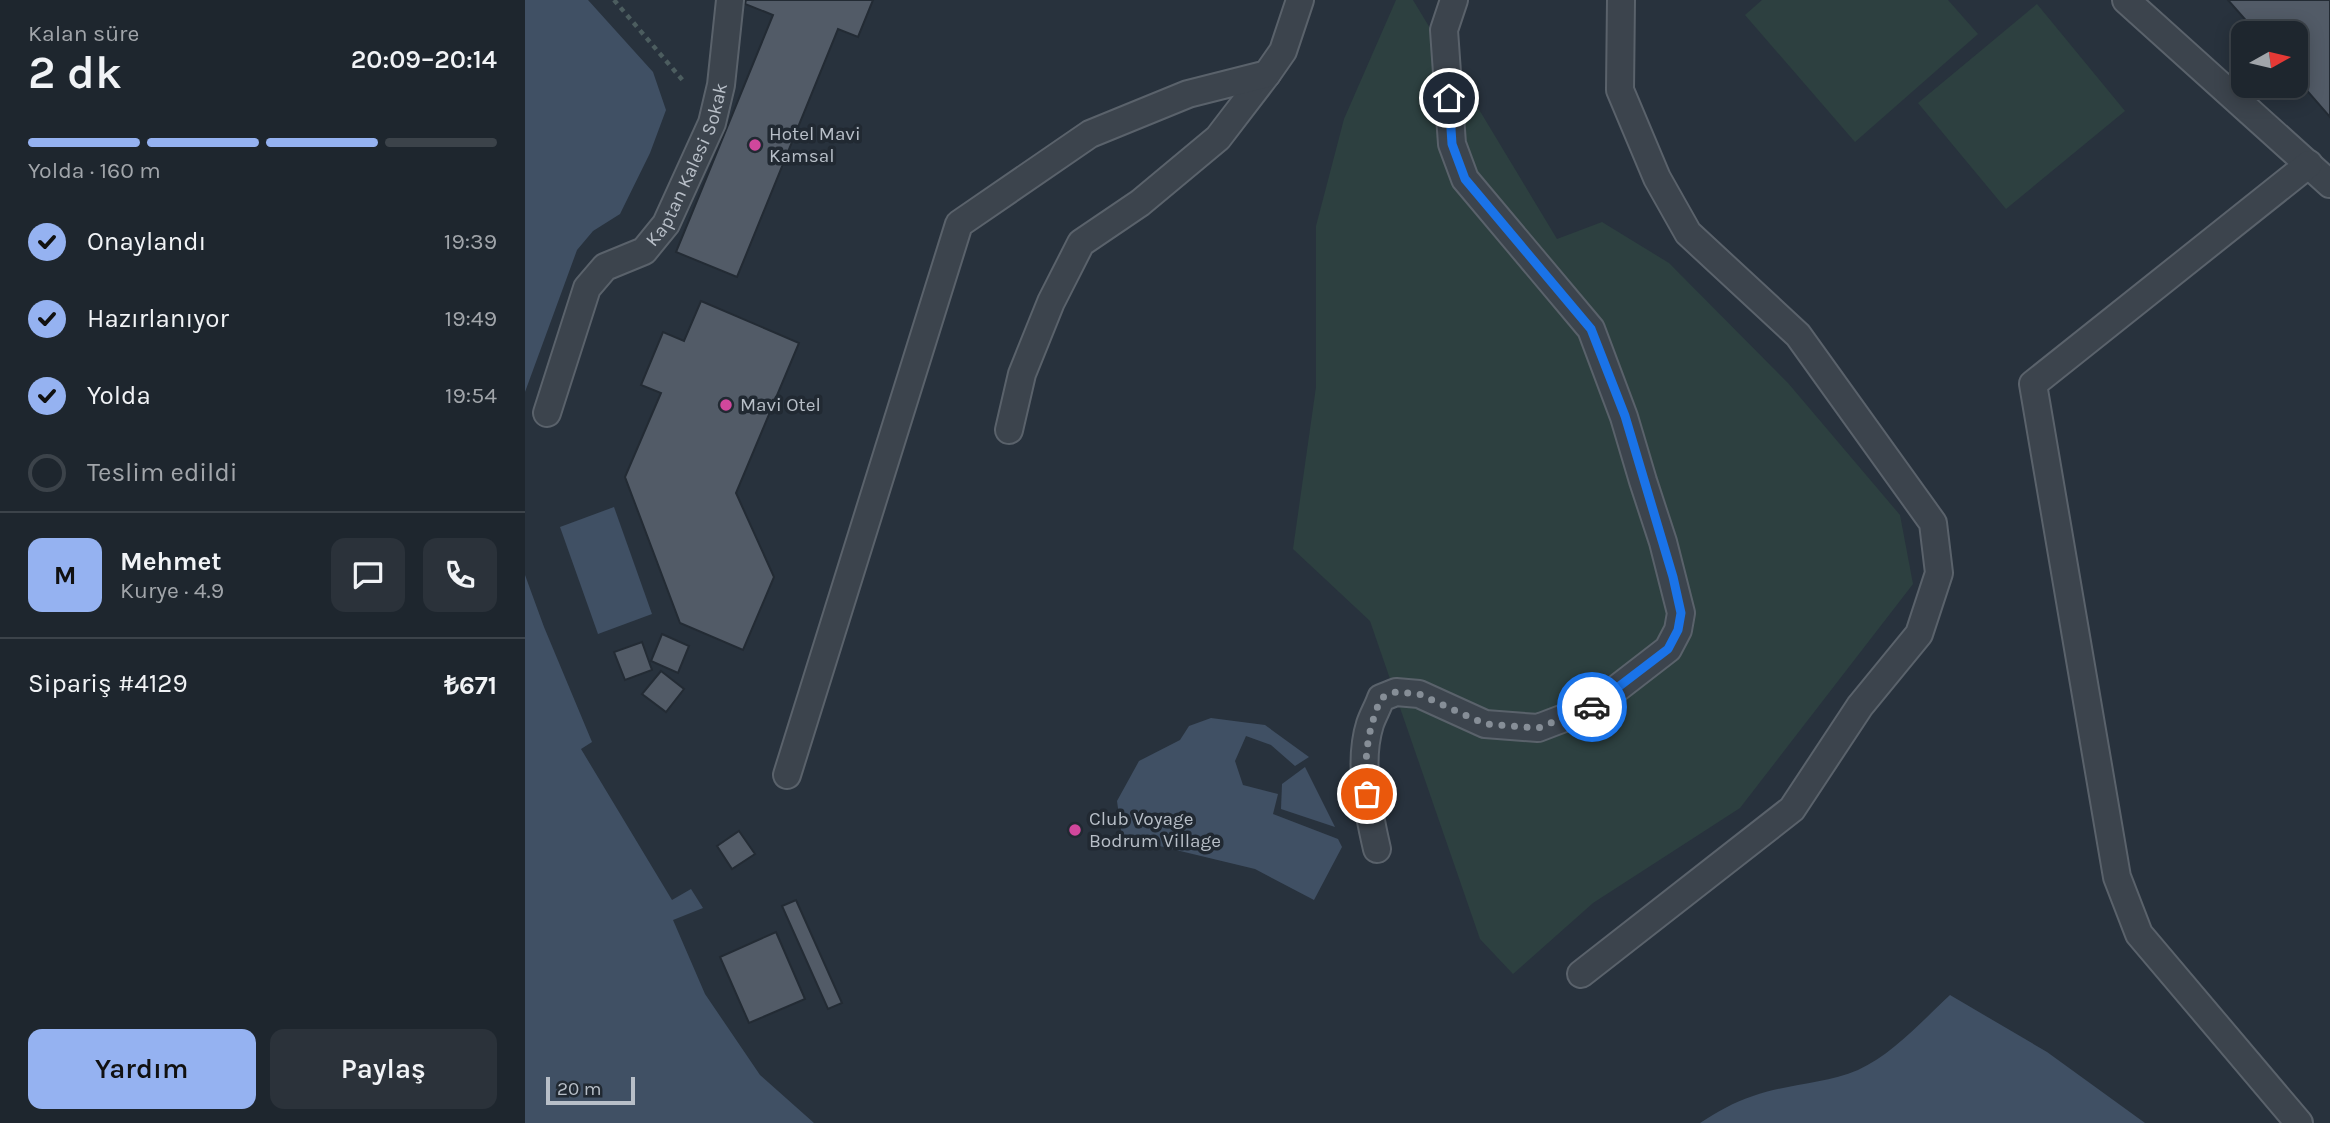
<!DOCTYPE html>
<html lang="tr">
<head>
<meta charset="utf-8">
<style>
	body { margin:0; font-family:Karla,sans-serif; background:#2b323a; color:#f1f3f6; height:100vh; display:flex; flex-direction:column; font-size:26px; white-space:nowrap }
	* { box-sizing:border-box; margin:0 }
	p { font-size:23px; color:#a1a5aa }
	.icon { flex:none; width:38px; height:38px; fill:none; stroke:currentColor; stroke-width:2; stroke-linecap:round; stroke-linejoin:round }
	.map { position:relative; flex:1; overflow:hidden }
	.side { display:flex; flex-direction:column; background:#1e262e; width:525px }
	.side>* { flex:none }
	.needle { width:46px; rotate:82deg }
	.tools { position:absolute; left:1706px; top:21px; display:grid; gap:14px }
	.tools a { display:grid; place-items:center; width:77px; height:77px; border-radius:14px; background:#1e262e; box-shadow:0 4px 18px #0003,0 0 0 2px #3c434a; font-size:35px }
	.scale { position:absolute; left:21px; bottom:18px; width:89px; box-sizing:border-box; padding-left:7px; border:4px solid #b8bfc8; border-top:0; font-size:19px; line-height:24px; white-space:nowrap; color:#b8bfc8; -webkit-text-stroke:5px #212932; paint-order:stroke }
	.pin { position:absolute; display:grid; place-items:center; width:60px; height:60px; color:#fff; margin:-30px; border:4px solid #fff; border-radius:50%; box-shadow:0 2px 7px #0007 }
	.courier { position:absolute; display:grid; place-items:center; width:70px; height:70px; margin:-35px; border:5px solid #1a73e8; border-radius:50%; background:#fff; color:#222; box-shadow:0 2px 9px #0007 }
	.overview em { font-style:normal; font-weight:600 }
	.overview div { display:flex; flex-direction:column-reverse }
	.overview { display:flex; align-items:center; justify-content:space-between; height:119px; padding:0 28px }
	h1 { font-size:46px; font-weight:600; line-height:52px }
	.bar { display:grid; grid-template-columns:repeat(4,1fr); gap:10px 7px; align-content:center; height:84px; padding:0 28px }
	.bar i { height:9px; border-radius:5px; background:#3c434a }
	.bar .current { background:#95b2f1 }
	.bar p { grid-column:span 4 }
	.line { display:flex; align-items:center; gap:18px; padding:0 28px; border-top:2px solid #3c434a }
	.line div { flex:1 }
	.round { display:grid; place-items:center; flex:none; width:74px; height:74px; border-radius:14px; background:#2b323a }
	ol { padding:0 28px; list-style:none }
	li { display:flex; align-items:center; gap:21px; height:77px }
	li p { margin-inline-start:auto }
	li .icon { padding:7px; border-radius:50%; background:#95b2f1; color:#111; stroke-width:4 }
	li:last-child { color:#a1a5aa }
	li i { width:38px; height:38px; border:4px solid #3c434a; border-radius:50% }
	.primary-button { display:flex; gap:14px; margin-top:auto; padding:14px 28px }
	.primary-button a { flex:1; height:80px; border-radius:14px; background:#95b2f1; color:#111; font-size:28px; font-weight:600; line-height:80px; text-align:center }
	.primary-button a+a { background:#2b323a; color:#f1f3f6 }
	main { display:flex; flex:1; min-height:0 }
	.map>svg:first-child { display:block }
</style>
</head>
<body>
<main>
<section class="side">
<div class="overview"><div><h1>2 dk</h1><p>Kalan süre</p></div><em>20:09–20:14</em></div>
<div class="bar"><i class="current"></i><i class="current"></i><i class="current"></i><i></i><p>Yolda · 160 m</p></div>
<ol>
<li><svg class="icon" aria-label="check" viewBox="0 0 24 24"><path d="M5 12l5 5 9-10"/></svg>Onaylandı<p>19:39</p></li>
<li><svg class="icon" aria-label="check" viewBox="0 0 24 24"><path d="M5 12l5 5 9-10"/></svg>Hazırlanıyor<p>19:49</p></li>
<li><svg class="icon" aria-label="check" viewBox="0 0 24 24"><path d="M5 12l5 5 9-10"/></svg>Yolda<p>19:54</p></li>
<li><i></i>Teslim edildi</li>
</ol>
<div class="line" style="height:126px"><b class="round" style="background:#95b2f1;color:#111">M</b><div><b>Mehmet</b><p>Kurye · 4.9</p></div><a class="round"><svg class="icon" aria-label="chat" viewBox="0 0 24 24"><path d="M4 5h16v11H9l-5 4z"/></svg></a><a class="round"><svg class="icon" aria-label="phone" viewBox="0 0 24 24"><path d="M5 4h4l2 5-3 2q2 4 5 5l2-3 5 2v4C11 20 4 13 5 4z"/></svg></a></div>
<div class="line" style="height:91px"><div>Sipariş #4129</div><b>₺671</b></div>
<div class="primary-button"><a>Yardım</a><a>Paylaş</a></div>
</section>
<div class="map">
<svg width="1805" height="1123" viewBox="0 0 1805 1123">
	<rect width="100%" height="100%" fill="#28323d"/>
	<g fill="#2d4040">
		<path d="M871,0H888L1032,239L1077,222L1144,263L1263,383L1375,515L1388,584L1215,808L1068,903L988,974L955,939L845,621L768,549L791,387V226L819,119Z"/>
		<path d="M1237,0H1423L1453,34L1330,142L1220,15Z"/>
		<path d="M1512,4L1600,111L1481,209L1393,103Z"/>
	</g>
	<g fill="#405064">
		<path d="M0,0H63L128,72L141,110L125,153L95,214L68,231L52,250L0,392Z"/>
		<path d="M89,507L127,614L73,634L35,527Z"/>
		<path d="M0,575L19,627L67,742L56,749L147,900L166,889L178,908L148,920L180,994L235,1075L289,1123H0Z"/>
		<path d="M686,718L740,725L784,757L770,766L746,745L721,736L710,761L718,785L753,794L748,814L813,839L817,847L789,900L730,869L597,837L592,801L614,761L655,740L664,726Z"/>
		<path d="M780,767L810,827L756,809L757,784Z"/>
		<path d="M1425,995L1522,1052L1620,1123H1175C1192,1112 1209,1102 1228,1096C1262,1084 1299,1084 1333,1070C1368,1054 1397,1021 1425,995Z"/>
	</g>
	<g fill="#525b67" stroke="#232b34" stroke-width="2">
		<path d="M221,0H348L333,37L313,29L212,277L151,252L248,15L220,4Z"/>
		<path d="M1703,0H1805V117L1771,78V33H1732Z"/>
		<path d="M176,301L274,343L211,493L249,577L218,650L155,623L100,477L136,393L116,385L138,332L159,341Z"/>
		<path d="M137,634L164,646L153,673L126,661Z"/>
		<path d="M117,642L127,670L100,680L89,652Z"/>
		<path d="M136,671L159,689L141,712L117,694Z"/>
		<path d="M214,831L230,854L207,869L192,846Z"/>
		<path d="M271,900L317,1003L303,1009L257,906Z"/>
		<path d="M251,932L280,999L224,1023L195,957Z"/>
	</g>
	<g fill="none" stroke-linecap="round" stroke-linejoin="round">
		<g stroke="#5a626b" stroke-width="30">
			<g id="minor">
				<path d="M1601,0L1805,184"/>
				<path id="s1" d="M22,413L62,288L80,267L119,251L141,224L187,123L196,85L205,0"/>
				<path d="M484,430L497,374L526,302L556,243L615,203L693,138L742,74"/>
				<path d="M262,775L434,224L565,134L663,94L742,74L758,51L775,0"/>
				<path d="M852,849C843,810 833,762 845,724C848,715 853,707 856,698L871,692L894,694L960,724L1013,728L1068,707L1143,649L1153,630L1156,613L1138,542L1118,481L1099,417L1066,329L940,179L927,144L919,30L929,0"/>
				<path d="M1056,974L1267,809L1335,706L1394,634L1414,573L1408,523L1273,335L1163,233L1132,178L1095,90L1096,0"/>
				<path d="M1774,1123L1614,934L1592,877L1508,384L1784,164"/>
			</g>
		</g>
		<path stroke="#4c5d5f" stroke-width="4.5" stroke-dasharray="5 5" stroke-linecap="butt" d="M89,0L160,83"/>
		<use href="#minor" stroke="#3c444d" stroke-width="26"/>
	</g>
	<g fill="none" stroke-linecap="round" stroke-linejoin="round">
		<path stroke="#868e97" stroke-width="7" stroke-dasharray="0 12.6" d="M842,794C839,757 842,732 856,698L871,692L894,694L960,724L1013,728L1067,707"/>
		<path stroke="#1a73e8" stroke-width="9" d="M924,98L927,144L940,179L1066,329L1100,416L1148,577L1156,613L1153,630L1143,649L1067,707"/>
	</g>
	<g fill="#d1479c" stroke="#212932" stroke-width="2.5">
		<circle cx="230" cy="145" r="7"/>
		<circle cx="201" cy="405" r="7"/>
		<circle cx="550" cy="830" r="7"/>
	</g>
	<g text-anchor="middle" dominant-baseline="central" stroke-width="7" stroke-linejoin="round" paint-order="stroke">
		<g font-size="19" fill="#b8bfc8" stroke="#212932" text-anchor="start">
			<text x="244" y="134">Hotel Mavi<tspan x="244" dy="22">Kamsal</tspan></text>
			<text x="215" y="405">Mavi Otel</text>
			<text x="564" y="819">Club Voyage<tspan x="564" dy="22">Bodrum Village</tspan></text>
		</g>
		<g font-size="19" fill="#b8bfc8" stroke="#212932">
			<text stroke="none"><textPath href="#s1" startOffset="299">Kaptan Kalesi Sokak</textPath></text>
		</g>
	</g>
</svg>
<div class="tools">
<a><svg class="needle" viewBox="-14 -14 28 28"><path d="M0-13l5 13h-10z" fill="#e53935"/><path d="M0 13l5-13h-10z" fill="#a1a5aa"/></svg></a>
</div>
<div class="scale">20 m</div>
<div class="pin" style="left:842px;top:794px;background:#ea580c"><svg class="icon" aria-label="bag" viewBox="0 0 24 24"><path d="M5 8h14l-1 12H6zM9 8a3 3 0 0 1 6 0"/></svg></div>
<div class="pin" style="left:924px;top:98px;background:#1f2937"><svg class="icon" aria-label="home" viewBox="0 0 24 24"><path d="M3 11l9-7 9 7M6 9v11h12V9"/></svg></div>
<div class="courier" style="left:1067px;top:707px"><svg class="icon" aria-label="car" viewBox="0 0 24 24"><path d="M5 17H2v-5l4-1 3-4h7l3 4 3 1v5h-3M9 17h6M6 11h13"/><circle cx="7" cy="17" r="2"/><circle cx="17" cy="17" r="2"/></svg></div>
</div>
</main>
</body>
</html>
